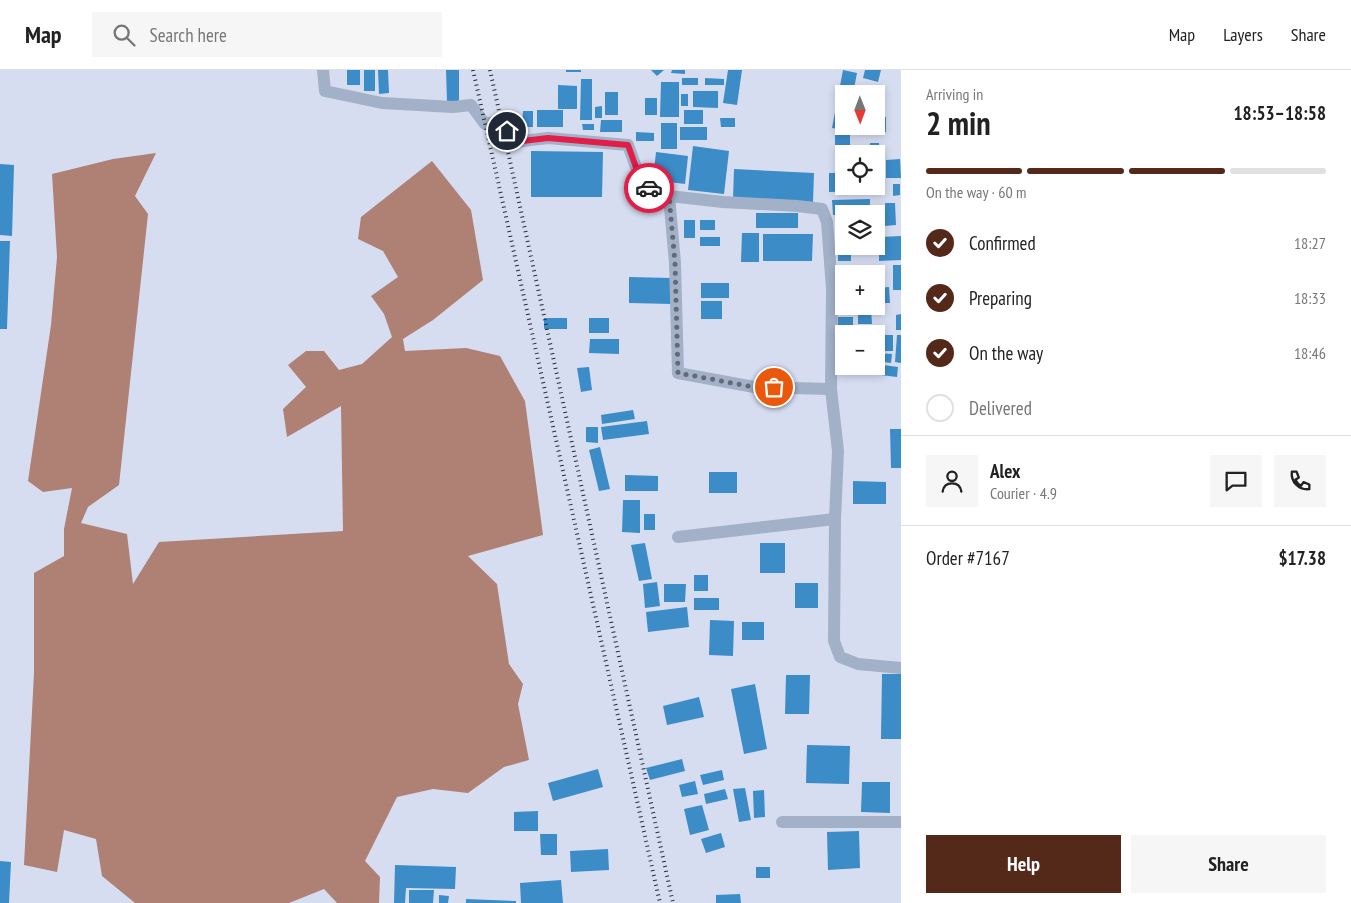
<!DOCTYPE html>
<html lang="en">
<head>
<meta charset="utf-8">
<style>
	body { margin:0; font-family:"PT Sans Narrow",sans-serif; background:#f6f6f6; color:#222; height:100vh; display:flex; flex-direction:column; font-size:19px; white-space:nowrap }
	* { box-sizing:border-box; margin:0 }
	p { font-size:16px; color:#767676 }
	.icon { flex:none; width:28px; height:28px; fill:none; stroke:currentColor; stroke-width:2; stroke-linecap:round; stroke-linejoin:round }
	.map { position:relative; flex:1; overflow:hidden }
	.panel { display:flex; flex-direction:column; background:#fff; width:450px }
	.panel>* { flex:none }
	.needle { width:32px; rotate:179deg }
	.buttons { position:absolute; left:835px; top:15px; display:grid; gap:10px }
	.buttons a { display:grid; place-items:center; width:50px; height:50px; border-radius:0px; background:#fff; box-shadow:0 2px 8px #0003; font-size:25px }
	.pin { position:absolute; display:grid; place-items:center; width:42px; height:42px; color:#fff; margin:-21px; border:2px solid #fff; border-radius:50%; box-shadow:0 1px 5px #0007 }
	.courier { position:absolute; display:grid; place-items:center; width:50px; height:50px; margin:-25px; border:4px solid #e11d48; border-radius:50%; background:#fff; color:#222; box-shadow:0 1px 6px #0007 }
	.summary em { font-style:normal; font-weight:700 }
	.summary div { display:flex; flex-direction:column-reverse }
	.summary { display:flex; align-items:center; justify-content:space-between; height:85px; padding:0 25px }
	h1 { font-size:32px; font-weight:700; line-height:38px }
	.bar { display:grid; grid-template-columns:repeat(4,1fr); gap:8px 5px; align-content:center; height:60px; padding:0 25px }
	.bar i { height:6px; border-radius:4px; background:#e0e0e0 }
	.bar .selected { background:#54291a }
	.bar p { grid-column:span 4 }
	.line { display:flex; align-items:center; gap:12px; padding:0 25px; border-top:1px solid #e0e0e0 }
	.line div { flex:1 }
	.round { display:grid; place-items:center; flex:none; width:52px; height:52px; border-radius:0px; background:#f6f6f6 }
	ol { padding:0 25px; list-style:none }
	li { display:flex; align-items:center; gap:15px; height:55px }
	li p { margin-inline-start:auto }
	li .icon { padding:5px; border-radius:50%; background:#54291a; color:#fff; stroke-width:4 }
	li:last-child { color:#767676 }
	li i { width:28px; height:28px; border:2px solid #e0e0e0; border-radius:50% }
	.primary-button { display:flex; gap:10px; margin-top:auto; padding:10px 25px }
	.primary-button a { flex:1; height:58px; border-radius:0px; background:#54291a; color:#fff; font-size:20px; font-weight:700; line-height:58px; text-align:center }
	.primary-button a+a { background:#f6f6f6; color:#222 }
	header { display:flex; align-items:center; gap:30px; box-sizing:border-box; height:70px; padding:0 25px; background:#fff; border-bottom:1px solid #e0e0e0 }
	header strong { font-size:24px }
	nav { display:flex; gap:28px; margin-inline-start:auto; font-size:18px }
	.search { width:350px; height:45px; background:#f6f6f6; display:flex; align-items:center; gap:12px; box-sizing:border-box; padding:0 18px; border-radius:0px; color:#767676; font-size:19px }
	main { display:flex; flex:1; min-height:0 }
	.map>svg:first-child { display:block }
</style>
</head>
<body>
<header>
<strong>Map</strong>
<div class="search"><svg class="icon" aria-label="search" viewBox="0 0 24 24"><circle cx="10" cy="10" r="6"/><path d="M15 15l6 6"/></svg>Search here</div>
<nav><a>Map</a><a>Layers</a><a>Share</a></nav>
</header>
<main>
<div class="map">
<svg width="901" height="833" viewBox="0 0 901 833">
	<rect width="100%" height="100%" fill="#d6ddf1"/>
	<path fill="#ae8174" d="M156,83L135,126L148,144L119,415L88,437L81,453L127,464L133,514L159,472L343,461L341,336L287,367L283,339L306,317L288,295L306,281H324L339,300L362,294L392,267L384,244L371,226L398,207L383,181L358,169L361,147L432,91L471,140L483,210L433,250L403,269L405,281L466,278L500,286L525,331L543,465L468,486L497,514L509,594L523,614L518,634L529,690L504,697L468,723L433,719L397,727L365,791L380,807L379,833H337L324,819L289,833H135L102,806L96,769L64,760L57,802L24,795L34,603V503L64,486V459L72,418L43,422L28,411L51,255L57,187L52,104L113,89Z"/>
	<g fill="#3c8cc8">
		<rect x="347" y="0" width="13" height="15"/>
		<rect x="364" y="0" width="11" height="21"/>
		<path d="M378,0H388L389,23L379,24Z"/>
		<path d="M446,0H459V31H447Z"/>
		<rect x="566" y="0" width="15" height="2"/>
		<path d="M651,0H664L657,6Z"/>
		<path d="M672,0H685V4L671,3Z"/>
		<path d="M728,0H742L737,35L723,33Z"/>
		<path d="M843,0L857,3L853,24H844V56H847L846,60L832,58Z"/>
		<path d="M865,0H881L878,12L863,8Z"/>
		<rect x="682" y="8" width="16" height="7"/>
		<path d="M705,8L724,9V15H705Z"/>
		<path d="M581,9H592V50H580Z"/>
		<path d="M661,12H679V47H660Z"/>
		<path d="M558,15L577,16V39H558Z"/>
		<path d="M693,21H718V38L693,37Z"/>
		<rect x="605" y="22" width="13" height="23"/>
		<rect x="681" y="24" width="7" height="12"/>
		<rect x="645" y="28" width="12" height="17"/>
		<path d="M602,36V48H595V37Z"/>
		<rect x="537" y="40" width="26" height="17"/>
		<rect x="684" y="40" width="19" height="14"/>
		<path d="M523,41H533V57H522Z"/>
		<rect x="876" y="47" width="10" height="15"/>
		<path d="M720,48H735V57H721Z"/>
		<path d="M601,50H622V62H600Z"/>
		<rect x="661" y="53" width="16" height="26"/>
		<path d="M582,54H594V60H583Z"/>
		<rect x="856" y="56" width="12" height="9"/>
		<rect x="680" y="57" width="27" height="13"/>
		<path d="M636,62L654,63V71H636Z"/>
		<path d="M835,62H850V84H844V98H835Z"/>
		<path d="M870,73H879L880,87L876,88V84H870Z"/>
		<path d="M693,76L729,81L724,124L688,120Z"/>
		<path d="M531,81L603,82L602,127H531Z"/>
		<path d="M656,82L688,86L685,114L653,110Z"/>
		<path d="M900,89L901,108H886V90Z"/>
		<path d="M0,94L14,95L12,166L0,165Z"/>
		<path d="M734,99L814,103L813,132L733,129Z"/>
		<path d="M829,103H844V116H865V121L829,122Z"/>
		<path d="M893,114H900V125L893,126Z"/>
		<path d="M870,129V144L833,145L832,130Z"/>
		<path d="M885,133H895L896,155L885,156Z"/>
		<rect x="756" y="143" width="42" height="15"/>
		<path d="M837,149H844V173H838Z"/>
		<rect x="684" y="150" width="11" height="18"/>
		<rect x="700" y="150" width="15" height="10"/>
		<path d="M742,163H759V192H741Z"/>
		<path d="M763,164H813L812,191H763Z"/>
		<path d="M901,166V190L879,191V167Z"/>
		<rect x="700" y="167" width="20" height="9"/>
		<path d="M0,171H10L7,259H0Z"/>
		<rect x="838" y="177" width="13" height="14"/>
		<rect x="893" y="195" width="8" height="25"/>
		<path d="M629,207L672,208V234L629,233Z"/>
		<rect x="701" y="213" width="28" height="15"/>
		<path d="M889,217L890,233H876V218Z"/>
		<rect x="701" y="231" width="21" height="18"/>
		<path d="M858,238H871L872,254H858Z"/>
		<path d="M901,244V260H896V245Z"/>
		<path d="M838,247H853V264H844V273H838Z"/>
		<rect x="544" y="248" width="23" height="11"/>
		<rect x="589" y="248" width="20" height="15"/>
		<rect x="882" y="265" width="11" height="16"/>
		<path d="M897,265H901V293L895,292Z"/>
		<path d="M590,269H619V284L589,283Z"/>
		<rect x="838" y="277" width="6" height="7"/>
		<path d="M876,283L892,284L891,293L876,291Z"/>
		<path d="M876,294L898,297L897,307L848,301V296H876Z"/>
		<path d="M589,297L592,320L581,322L577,298Z"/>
		<path d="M633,340L635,349L602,354L601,345Z"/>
		<path d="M647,351L649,364L603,370L601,357Z"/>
		<path d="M586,357H598V373L586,372Z"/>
		<path d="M890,359H901V398H891Z"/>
		<path d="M600,377L610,419L599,421L589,380Z"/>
		<rect x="709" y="402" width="28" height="21"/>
		<path d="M625,405L658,406V421H625Z"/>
		<path d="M853,411L886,412V434H853Z"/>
		<path d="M623,430H640V463L622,462Z"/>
		<rect x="644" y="444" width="11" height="16"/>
		<path d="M645,473L652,509L639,511L631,475Z"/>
		<rect x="760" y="473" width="25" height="30"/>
		<rect x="694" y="505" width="14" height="16"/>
		<path d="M657,512L660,536L645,538L643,514Z"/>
		<rect x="795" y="513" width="23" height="25"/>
		<path d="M664,514H686L685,532H664Z"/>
		<rect x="694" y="528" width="25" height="12"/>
		<path d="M687,537L689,557L648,562L646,542Z"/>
		<path d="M710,550L734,551L733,586L709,585Z"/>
		<rect x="742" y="552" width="22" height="18"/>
		<path d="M882,604H901V669H881Z"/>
		<path d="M786,605H810L809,644H785Z"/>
		<path d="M755,614L767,679L744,684L731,619Z"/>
		<path d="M699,627L704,647L667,655L663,636Z"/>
		<path d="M807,675L850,676L849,714L806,713Z"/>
		<path d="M682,689L685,701L650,710L646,698Z"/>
		<path d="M598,699L603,717L553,731L548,713Z"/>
		<path d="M722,700L724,710L703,715L700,705Z"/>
		<path d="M695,711L698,724L682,727L679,715Z"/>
		<path d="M862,712H890V743L861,742Z"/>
		<path d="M745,718L751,750L739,752L733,719Z"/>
		<path d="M725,719L728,729L706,734L704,724Z"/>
		<path d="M764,720L765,747L754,748L753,721Z"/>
		<path d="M702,735L709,760L690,765L684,739Z"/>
		<path d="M538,741V761H514V742Z"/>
		<path d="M859,761L860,798L828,800L827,762Z"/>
		<path d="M721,763L725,777L706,783L701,769Z"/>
		<path d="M540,764H557V785H541Z"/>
		<path d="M608,779L609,800L571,802L570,781Z"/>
		<path d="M0,791L11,792L9,833H0Z"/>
		<path d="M395,795L456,797L455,819L406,818L405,833H394Z"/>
		<rect x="756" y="797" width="14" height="11"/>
		<path d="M561,810L563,833H521L520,813Z"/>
		<path d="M409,820H434L433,833H409Z"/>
		<path d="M740,824L741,833H716V825Z"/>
		<path d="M439,825L449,826L448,833H439Z"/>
		<path d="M466,829L516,831V833H466Z"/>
	</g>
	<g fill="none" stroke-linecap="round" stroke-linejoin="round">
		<g stroke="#a2b0c8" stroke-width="12">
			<path d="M323,0L325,21L382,33L453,37L471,35L485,54L501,51L514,72L548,68L628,75L642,114L669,126L723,132L797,136L822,139L827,152L832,219L831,319L838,381L835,449L834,571L840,587L858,594L901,598"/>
			<path d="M669,126L675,193L678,303L754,317L831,319"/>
			<path d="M678,467L835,449"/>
			<path d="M782,752H901"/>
		</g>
		<g stroke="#242c33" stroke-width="4" stroke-dasharray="1 4" stroke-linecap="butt">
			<path d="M473,0L660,833"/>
			<path d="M490,0L673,833"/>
		</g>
	</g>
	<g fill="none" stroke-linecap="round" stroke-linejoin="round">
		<path stroke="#626a76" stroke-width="5" stroke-dasharray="0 9" d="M649,118L669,126L675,193L678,303L754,317H774"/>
		<path stroke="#e11d48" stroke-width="6" d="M507,61L514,72L548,68L628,75L642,114L649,118"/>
	</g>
</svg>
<div class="buttons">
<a><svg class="needle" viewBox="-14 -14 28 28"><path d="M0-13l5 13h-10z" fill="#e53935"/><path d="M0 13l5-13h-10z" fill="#767676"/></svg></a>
<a><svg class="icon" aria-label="locate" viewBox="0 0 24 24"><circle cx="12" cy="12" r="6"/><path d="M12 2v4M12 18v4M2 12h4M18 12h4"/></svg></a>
<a><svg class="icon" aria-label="layers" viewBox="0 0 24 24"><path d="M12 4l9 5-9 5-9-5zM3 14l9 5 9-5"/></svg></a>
<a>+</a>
<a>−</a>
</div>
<div class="pin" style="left:774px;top:317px;background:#ea580c"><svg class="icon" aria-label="bag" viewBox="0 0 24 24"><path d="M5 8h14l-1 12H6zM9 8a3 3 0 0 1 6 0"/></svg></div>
<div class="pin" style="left:507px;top:61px;background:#1f2937"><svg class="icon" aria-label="home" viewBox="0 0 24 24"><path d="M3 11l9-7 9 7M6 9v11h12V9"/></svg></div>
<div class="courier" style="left:649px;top:118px"><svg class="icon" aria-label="car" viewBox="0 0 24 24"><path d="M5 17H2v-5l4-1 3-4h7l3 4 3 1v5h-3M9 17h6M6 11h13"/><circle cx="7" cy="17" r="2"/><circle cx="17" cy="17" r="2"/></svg></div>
</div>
<section class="panel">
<div class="summary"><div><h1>2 min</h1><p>Arriving in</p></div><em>18:53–18:58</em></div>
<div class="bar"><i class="selected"></i><i class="selected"></i><i class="selected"></i><i></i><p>On the way · 60 m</p></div>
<ol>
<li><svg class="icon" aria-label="check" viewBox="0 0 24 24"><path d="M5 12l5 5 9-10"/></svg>Confirmed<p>18:27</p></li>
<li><svg class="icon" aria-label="check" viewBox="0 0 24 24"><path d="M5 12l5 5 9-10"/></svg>Preparing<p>18:33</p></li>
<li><svg class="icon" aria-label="check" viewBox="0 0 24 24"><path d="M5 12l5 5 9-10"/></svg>On the way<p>18:46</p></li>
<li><i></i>Delivered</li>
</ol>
<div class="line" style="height:90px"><a class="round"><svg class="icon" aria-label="person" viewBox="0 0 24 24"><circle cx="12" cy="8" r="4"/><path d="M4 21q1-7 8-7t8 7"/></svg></a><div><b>Alex</b><p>Courier · 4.9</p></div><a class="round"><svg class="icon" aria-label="chat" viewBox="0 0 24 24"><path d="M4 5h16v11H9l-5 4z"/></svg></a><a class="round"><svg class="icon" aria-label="phone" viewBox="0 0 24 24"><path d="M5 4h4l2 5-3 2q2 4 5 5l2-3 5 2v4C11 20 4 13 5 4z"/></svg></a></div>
<div class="line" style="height:65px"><div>Order #7167</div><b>$17.38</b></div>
<div class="primary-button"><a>Help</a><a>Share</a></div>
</section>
</main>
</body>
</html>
